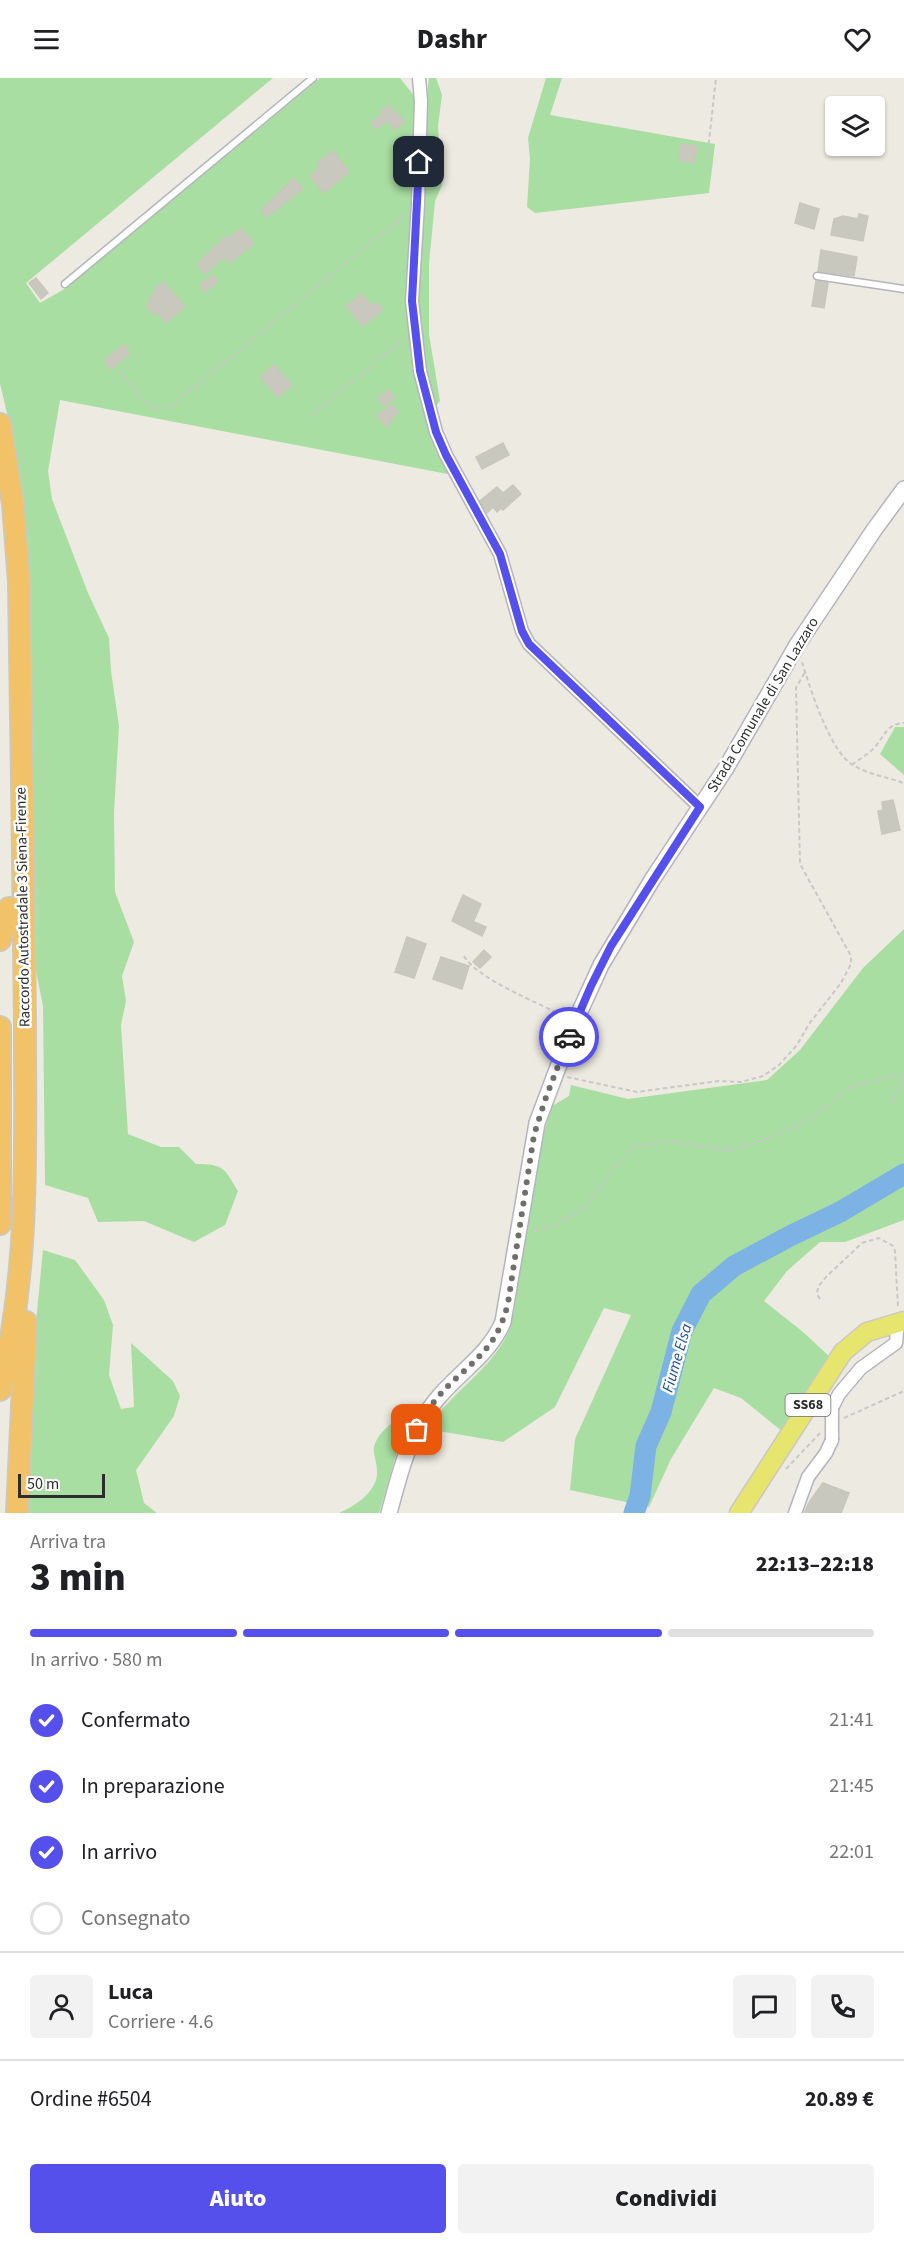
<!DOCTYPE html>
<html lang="it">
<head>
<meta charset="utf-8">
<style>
	body { margin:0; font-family:"Source Sans 3",sans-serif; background:#f2f2f2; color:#202124; height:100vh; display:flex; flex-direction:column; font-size:22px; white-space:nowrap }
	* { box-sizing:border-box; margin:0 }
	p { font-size:20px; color:#757577 }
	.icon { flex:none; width:33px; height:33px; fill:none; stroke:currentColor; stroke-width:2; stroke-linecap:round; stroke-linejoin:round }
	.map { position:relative; height:1435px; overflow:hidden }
	.side { display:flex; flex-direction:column; background:#fff; flex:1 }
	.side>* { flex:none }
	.controls { position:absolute; left:825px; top:18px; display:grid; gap:12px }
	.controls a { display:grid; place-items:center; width:60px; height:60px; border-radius:6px; background:#fff; box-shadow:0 2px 4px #0004; font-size:30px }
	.scale { position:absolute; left:18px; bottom:15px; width:87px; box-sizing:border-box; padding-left:6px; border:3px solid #2d2d2d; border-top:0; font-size:16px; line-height:21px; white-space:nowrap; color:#2d2d2d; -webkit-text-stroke:4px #fff; paint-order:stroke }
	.pin { position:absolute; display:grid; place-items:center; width:51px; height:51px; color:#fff; margin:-26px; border-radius:12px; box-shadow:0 3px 9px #0006 }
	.courier { position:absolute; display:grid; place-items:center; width:60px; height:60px; margin:-30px; border:4px solid #554feb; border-radius:50%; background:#fff; color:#222; box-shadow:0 2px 8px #0007 }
	.overview em { font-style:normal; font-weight:800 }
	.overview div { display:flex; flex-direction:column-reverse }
	.overview { display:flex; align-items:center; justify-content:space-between; height:102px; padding:0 30px }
	h1 { font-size:39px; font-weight:800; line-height:45px }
	.bar { display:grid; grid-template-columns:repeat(4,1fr); gap:9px 6px; align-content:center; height:72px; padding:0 30px }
	.bar i { height:8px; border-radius:4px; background:#e0e0e0 }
	.bar .selected { background:#554feb }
	.bar p { grid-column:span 4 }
	.line { display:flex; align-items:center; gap:15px; padding:0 30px; border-top:2px solid #e0e0e0 }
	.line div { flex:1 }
	.round { display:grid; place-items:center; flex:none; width:63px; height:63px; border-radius:6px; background:#f2f2f2 }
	ol { padding:0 30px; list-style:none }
	li { display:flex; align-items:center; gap:18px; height:66px }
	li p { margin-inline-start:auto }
	li .icon { padding:6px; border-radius:50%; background:#554feb; color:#fff; stroke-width:4 }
	li:last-child { color:#757577 }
	li i { width:33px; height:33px; border:3px solid #e0e0e0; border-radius:50% }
	.button { display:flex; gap:12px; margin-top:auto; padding:12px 30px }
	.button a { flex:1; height:69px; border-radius:6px; background:#554feb; color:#fff; font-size:24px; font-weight:800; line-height:69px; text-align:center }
	.button a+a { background:#f2f2f2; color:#202124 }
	header { display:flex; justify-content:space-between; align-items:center; height:78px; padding:0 30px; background:#fff; font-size:27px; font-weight:800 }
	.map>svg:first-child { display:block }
</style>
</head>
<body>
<header><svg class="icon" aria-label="menu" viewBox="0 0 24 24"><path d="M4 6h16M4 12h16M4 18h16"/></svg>Dashr<svg class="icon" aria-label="heart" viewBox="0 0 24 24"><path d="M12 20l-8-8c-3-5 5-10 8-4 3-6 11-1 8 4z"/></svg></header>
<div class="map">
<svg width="904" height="1435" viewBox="0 0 904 1435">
	<rect width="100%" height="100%" fill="#edeae1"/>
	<g fill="#a9dea2">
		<path d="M0,0H273L26,205L40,225L66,210L320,0H400L415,19L410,238L453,397L60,322L48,393L52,421L88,515L109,560L111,593L119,648L114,735L115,814L134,864L122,898L126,923L121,947L128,1056L161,1069H179L196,1086C224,1086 224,1090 238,1113L225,1147L194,1164L144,1143L98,1144L88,1120L45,1107L43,928L36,893L30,667L10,349L0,305Z"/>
		<path d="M429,0H436L442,17L438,48L442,107L435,123L429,186V256L440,323L435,329L423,279L418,233L425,121L426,31Z"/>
		<path d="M546,0H562L550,37L715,66L709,115L535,135L527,129L530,81L528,60Z"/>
		<path d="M895,649H904V697L880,676Z"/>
		<path d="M904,851V1142L845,1164H820L787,1193L764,1223L803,1254L831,1280L783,1354L741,1320L714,1310L671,1381L649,1429L570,1412L575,1361L631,1237L604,1230L555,1329L503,1364L427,1351C449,1316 491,1292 508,1255C511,1249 512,1240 514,1233L540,1068L552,1028L569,1018L571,1007L628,1021L767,1002L800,972L863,890Z"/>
		<path d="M43,1172L75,1182L104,1222L113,1247L109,1297L121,1331L134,1329L131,1265L173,1303L180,1318L174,1338L136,1392L144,1425L157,1435H28L36,1244Z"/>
		<path d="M417,1328L402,1357L379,1435H339C355,1428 379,1413 377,1392C377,1385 373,1376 374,1369C379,1350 402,1338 417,1328Z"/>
	</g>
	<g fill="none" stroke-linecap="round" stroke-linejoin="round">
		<path stroke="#7db2e5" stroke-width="21" d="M634,1435L640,1418L646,1368L661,1334L682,1253L701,1216L734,1188L790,1158L840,1134L904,1096"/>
	</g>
	<g fill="#c9c8bf" stroke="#c8c7ba" stroke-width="1.5">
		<path d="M388,27L405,43L395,52L387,43L376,51L371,45L383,35L381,33Z"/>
		<path d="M681,66L697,68L694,85L679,82Z"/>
		<path d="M333,73L349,94L324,115L310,98L320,89L317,85Z"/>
		<path d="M294,100L303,111L267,139L261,132Z"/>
		<path d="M800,125L819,131L814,151L795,145Z"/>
		<path d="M859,136L868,138L863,163L831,157L834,141L843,138L858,141Z"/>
		<path d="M241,150L254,165L230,185L224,179L205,196L197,186L226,158L228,161Z"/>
		<path d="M821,172L857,179L854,198L818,193Z"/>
		<path d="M212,197L218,204L205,214L200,207Z"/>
		<path d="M36,200L48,215L41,221L29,205Z"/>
		<path d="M816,203L828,205L824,230L812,228Z"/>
		<path d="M163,204L185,228L166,245L157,234L154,237L146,227L152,222L149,219L156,214L154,211Z"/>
		<path d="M361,216L372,228L376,224L383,232L363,248L346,228Z"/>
		<path d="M123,266L130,275L111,291L104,283Z"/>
		<path d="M274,287L292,307L278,319L260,299Z"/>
		<path d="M388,312L395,320L385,328L378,320Z"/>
		<path d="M392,327L399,334L390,341L392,344L385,349L377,337Z"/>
		<path d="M503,365L509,377L482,391L476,379Z"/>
		<path d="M513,407L521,416L503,432L501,430L497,434L493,429L487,435L480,423L497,409L503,415Z"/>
		<path d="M893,722L900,752L882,756L878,733L883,732L882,724Z"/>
		<path d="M463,817L481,826L471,849L474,844L486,849L482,858L452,843Z"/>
		<path d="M407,859L426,866L414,900L395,894Z"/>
		<path d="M484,872L491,879L480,890L473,884Z"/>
		<path d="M441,879L469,888L462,911L433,901Z"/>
		<path d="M823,1405L849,1415L841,1435H804L810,1423Z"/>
	</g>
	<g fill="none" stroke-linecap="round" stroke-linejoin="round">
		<g stroke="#b4b4bf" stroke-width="9">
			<g id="service">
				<path d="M817,198L904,211"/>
				<path d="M65,206L313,0"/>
			</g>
		</g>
		<g stroke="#b4b4bf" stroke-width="15">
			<g id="minor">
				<path d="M419,0L421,23L418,126L412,223L420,293L436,354L446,377L500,476L522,553L529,566L700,729"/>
				<path d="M832,1330L839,1316L861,1290L896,1265L898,1243"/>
				<path d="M795,1435L808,1399L826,1375L832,1362"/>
			</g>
		</g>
		<g stroke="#b4b4bf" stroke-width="18">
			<path id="tertiary" d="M389,1435C400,1395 409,1354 437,1321C459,1294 489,1277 503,1244L537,1045L575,944L601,887L652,802L726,690L797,567L874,452L904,411"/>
		</g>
		<g stroke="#c8c8c8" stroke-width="21">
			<path id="primary" d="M739,1435L843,1274L867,1254L904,1243"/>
		</g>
		<g stroke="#c8c8c8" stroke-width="24">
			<g id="motorway">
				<path d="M0,346L13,426L19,504C21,653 24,801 25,950C25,1071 30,1193 0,1312"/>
				<path d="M0,862L9,830"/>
				<path d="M0,949V1146"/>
				<path d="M17,1435L26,1244"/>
			</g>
		</g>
		<g stroke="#c8c8c8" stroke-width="2" stroke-dasharray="4.5 3" stroke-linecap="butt">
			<path d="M707,81L716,0"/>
			<path d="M120,293L146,325L155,330L171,328L405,137"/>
			<path d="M309,339L404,261"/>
			<path d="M802,584C810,610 830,674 853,687C867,696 886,699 901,704L904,707"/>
			<path d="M852,687C859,681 869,676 875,669C885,657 887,646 904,645"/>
			<path d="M464,878C476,900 540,926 564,938"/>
			<path d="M567,999L637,1014L719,1003L741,1004L763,998L779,987L797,967L809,946L841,905L851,886V878L800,786L796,610L805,594"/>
			<path d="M890,1027L904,1001"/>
			<path d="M533,1153L553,1148L585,1129L612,1092L634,1069L668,1063L727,1072L763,1063L812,1040L852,1008L898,997L904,999"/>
			<path d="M820,1221L817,1216L818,1209L826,1199L862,1165L879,1160L893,1168L895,1173L898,1229"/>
			<path d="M844,1340L904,1313"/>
			<path d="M786,1391L821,1354"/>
		</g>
		<use href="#service" stroke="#fff" stroke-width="6"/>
		<use href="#minor" stroke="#fff" stroke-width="12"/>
		<use href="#tertiary" stroke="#fff" stroke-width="15"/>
		<use href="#primary" stroke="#e6e56d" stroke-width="18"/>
		<use href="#motorway" stroke="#f1c267" stroke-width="21"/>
		<g stroke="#b4b4bf" stroke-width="15" stroke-linecap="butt">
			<path id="minor-bridge" d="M832,1362V1330"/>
		</g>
		<use href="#minor-bridge" stroke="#fff" stroke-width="12"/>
	</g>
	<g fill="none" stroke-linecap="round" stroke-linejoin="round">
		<path stroke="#706f6c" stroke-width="6" stroke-dasharray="0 10.8" d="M417,1352C423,1341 429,1330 437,1320C467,1285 496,1276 508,1225L534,1057L545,1022L569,959"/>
		<path stroke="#554feb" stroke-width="8" d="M419,84L412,223L420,293L436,354L446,377L500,476L522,553L529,566L700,729L611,868L591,908L569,959"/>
	</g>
	<g text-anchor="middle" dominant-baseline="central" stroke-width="5" stroke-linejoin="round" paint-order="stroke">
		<rect fill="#fff" stroke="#6c6c6c" stroke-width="1.5" x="785.5" y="1316" width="45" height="22" rx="4.5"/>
		<g font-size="14" font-weight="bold" fill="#2d2d2d">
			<text x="808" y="1327">SS68</text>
		</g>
		<g font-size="15" fill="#2d2d2d" stroke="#fff">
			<text transform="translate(763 627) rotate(-59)">Strada Comunale di San Lazzaro</text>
			<text transform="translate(23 829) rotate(-91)">Raccordo Autostradale 3 Siena-Firenze</text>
		</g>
		<g font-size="16" font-style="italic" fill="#194e94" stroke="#fff">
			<text transform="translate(677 1280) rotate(-74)">Fiume Elsa</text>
		</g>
	</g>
</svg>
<div class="controls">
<a><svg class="icon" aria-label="layers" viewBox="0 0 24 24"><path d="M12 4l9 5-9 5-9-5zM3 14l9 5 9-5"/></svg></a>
</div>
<div class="scale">50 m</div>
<div class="pin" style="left:417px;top:1352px;background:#ea580c"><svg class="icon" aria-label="bag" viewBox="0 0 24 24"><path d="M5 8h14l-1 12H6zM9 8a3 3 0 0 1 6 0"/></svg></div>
<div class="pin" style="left:419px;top:84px;background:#1f2937"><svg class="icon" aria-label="home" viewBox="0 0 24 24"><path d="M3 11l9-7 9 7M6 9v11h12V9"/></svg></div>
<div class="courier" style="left:569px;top:959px"><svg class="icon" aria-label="car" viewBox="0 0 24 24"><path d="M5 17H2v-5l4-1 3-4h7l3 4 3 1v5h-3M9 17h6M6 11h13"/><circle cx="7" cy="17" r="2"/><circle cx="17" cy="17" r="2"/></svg></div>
</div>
<section class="side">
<div class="overview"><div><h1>3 min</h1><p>Arriva tra</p></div><em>22:13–22:18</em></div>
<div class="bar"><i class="selected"></i><i class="selected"></i><i class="selected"></i><i></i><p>In arrivo · 580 m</p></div>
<ol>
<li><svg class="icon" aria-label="check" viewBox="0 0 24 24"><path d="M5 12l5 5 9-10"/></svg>Confermato<p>21:41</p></li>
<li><svg class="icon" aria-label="check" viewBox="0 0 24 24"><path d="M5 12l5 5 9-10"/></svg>In preparazione<p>21:45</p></li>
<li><svg class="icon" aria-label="check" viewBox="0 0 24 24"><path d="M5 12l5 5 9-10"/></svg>In arrivo<p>22:01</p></li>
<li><i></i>Consegnato</li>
</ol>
<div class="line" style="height:108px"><a class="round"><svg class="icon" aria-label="person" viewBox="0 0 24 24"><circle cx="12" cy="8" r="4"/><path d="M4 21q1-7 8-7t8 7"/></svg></a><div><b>Luca</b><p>Corriere · 4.6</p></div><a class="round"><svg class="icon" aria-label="chat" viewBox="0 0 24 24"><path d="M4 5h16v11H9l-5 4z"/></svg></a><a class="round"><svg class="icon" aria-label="phone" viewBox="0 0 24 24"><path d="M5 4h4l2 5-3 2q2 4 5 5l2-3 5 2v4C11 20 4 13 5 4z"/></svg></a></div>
<div class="line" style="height:78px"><div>Ordine #6504</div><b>20.89 €</b></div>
<div class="button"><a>Aiuto</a><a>Condividi</a></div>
</section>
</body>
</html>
